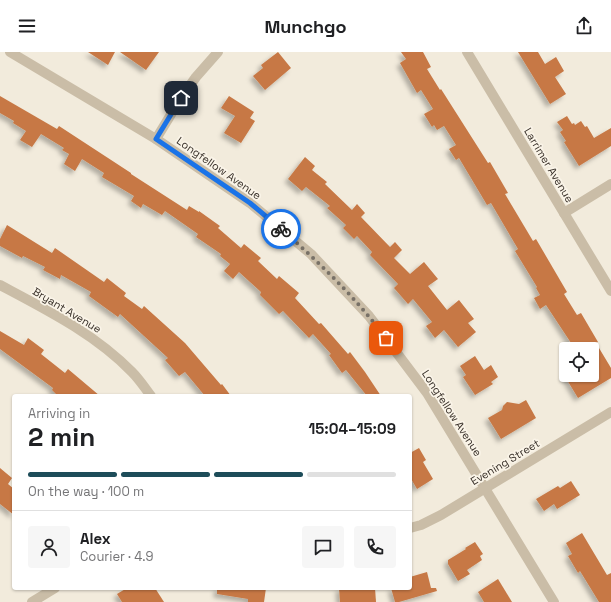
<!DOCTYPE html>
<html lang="en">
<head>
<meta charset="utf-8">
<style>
	body { margin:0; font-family:"Space Grotesk",sans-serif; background:#f6f6f6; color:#202124; height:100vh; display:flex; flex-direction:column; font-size:15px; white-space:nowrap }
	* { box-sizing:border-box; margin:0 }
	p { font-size:13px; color:#757577 }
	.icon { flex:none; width:22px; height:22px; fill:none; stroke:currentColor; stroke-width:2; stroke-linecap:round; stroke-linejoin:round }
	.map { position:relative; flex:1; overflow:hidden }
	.drawer { position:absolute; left:12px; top:342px; width:400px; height:196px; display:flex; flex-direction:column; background:#fff; border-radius:4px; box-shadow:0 1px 3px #0004 }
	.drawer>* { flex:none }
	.controls { position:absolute; left:559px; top:290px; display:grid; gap:8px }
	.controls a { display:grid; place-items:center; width:40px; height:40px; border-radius:4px; background:#fff; box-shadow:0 1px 3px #0004; font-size:20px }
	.pin { position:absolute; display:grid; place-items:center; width:34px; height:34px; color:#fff; margin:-17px; border-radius:8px; box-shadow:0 2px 6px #0006 }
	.courier { position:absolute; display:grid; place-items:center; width:40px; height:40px; margin:-20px; border:3px solid #1a73e8; border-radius:50%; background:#fff; color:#222; box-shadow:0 1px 5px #0007 }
	.head em { font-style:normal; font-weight:700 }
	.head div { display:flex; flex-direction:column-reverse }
	.head { display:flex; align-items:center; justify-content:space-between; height:68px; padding:0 16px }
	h1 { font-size:26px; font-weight:700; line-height:30px }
	.bar { display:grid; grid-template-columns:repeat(4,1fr); gap:6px 4px; align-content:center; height:48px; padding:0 16px }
	.bar i { height:5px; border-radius:3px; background:#e0e0e0 }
	.bar .selected { background:#1d4c59 }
	.bar p { grid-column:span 4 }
	.line { display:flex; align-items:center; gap:10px; padding:0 16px; border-top:1px solid #e0e0e0 }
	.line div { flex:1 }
	.round { display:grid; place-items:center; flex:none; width:42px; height:42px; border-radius:4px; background:#f6f6f6 }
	header { display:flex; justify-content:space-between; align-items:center; height:52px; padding:0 16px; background:#fff; font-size:18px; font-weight:700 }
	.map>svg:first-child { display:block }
</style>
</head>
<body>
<header><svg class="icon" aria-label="menu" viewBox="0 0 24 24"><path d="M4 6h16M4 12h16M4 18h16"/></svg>Munchgo<svg class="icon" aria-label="share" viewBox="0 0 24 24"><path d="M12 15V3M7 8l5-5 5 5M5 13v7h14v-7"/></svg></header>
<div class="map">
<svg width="611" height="550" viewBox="0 0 611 550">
	<defs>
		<filter id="shadow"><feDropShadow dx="-3.5" dy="3.5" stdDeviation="2" flood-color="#0004"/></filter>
	</defs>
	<rect width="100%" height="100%" fill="#f2ebdc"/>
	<g fill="#c77845" filter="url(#shadow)">
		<path d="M88,0H115L108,13Z"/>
		<path d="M120,0H159L146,18Z"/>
		<path d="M278,0L291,16L265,38L253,24L263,16L261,13Z"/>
		<path d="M401,0H423L431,15L427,17L440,38L441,37L488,111L490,110L508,141L505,142L533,189L536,187L567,240L564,242L577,263L581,261L598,290L596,291L611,316V326L578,346L564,323H592V297H575L546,253L540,257L534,246L540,243L536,236L537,235L515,199L518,197L491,151L487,153L459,106L456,108L449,97L456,93L444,74L437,78L434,73L432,75L424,62L433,57L421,38L417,41L400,11L406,7Z"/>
		<path d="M518,0H538L545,12L556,5L564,19L555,25L566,42L550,52Z"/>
		<path d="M0,44L57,77L59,74L131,121V122L187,158L189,154L199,160V159L220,174L218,176L241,196L244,192L261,206L258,209L277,227L279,224L299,241L295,246L319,272L321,271L348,302L350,300L365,320L381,344H367L346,318L342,321L329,303L331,302L313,282L309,286L283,259L279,262L260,243L261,240L239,220L233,227L224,219L230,212L220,204L221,202L196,185L198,182L165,159L162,163L143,152L141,156L131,149L134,144L102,125L104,121L82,107L75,119L64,112L69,102L62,98L64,96L41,82L32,95L20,88L26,79L13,71L14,69L0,61Z"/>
		<path d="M229,44L254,60L250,66L255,69L241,91L224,81L235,64L221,56Z"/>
		<path d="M567,64L572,72L574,71L575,73L581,69L585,75L587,74L594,86L611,76V94L579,114L564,90L566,89L560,80L563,78L557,70Z"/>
		<path d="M305,105L315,114L312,118L327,130L325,132L352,158L357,152L365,161L361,165L390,195L395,190L402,198L394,206L410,222L424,210L438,227L428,234L447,258L459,248L474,267L468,271L476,280L458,295L444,278L435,286L426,274L432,270L413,247L408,252L394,236L398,232L370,203L372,200L357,184L354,187L343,176L346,173L327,156L330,154L306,135L302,139L288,127Z"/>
		<path d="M7,173L52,201L55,196L104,230L107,226L126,241L124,244L142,257L144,254L185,291L221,333L222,332L231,344H205L185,320L179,324L165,308L168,306L120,262L118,265L89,244L91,240L61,223L60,227L43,218L45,215L23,204L22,206L0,194V187Z"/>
		<path d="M0,279L24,293L28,286L44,298L41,302L65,321L68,317L100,344H58L52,338L53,336L0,297Z"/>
		<path d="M475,304L484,318L491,313L498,325L491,330L493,332L475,343L463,325L466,323L460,314Z"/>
		<path d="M526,348L536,366L501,387L488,366L502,358L503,354L507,350L519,352Z"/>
		<path d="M419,396L426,408L423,410L433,427L417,437L410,425V401Z"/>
		<path d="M0,416L12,426L8,432L14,437V463L0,452Z"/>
		<path d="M571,429L580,443L557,457L554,452L544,459L536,447L558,434L560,436Z"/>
		<path d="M582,481L607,523L611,521V550H599L580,519L578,521L568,504L572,502L566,491Z"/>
		<path d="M475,490L483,502L480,504L482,508L467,518L470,522L458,529L448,512V508L466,497L465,496Z"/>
		<path d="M427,520L431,536H436L437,539L399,550H395L391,536H410V525Z"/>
		<path d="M498,527L512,550H484L478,540Z"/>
		<path d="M127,536H155L164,550H122L117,542Z"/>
		<path d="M217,536H266L264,550H248V547L217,542Z"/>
		<path d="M339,536H375L376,550H340Z"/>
	</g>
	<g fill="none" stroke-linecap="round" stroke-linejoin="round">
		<g stroke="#cabda7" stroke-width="10">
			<path d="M10,0L156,87L250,151L311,202L369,264L427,341L554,550"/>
			<path d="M467,0L611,239"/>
			<path d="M156,87L181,46L196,25L218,0"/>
			<path d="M564,161L611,132"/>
			<path d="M0,233C47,258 95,282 132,320C139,327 145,336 151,344"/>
			<path d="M410,476L421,473L441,463L611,360"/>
			<path d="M32,550L55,536"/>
		</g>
	</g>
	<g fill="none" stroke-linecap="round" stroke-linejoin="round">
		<path stroke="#787167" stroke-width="4" stroke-dasharray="0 7.2" d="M281,177C319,210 355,245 386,286"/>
		<path stroke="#1a73e8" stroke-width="5" d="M181,46L156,87L250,151L281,177"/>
	</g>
	<g text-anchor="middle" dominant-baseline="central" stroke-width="3.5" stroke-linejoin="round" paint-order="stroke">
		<g font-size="11" fill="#372f28" stroke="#faf4e8">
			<text transform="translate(549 113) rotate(59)">Larrimer Avenue</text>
			<text transform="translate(219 116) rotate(35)">Longfellow Avenue</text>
			<text transform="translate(67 258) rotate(31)">Bryant Avenue</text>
			<text transform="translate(452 361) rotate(57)">Longfellow Avenue</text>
			<text transform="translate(505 410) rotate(-31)">Evening Street</text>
		</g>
	</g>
</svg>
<div class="controls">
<a><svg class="icon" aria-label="locate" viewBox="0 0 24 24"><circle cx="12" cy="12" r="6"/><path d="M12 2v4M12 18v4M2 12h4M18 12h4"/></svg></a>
</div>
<div class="pin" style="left:386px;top:286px;background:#ea580c"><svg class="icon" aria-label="bag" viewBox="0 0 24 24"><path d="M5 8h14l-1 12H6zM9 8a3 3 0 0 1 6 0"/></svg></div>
<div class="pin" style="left:181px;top:46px;background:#1f2937"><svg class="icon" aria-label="home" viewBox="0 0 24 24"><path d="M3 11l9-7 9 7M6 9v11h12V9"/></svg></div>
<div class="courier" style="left:281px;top:177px"><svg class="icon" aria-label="bike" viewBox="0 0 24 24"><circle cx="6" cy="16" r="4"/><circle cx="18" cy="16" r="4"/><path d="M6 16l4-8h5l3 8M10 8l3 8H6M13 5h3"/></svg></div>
<section class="drawer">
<div class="head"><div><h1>2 min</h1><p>Arriving in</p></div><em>15:04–15:09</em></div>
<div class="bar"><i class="selected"></i><i class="selected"></i><i class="selected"></i><i></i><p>On the way · 100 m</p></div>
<div class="line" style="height:72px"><a class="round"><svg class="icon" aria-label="person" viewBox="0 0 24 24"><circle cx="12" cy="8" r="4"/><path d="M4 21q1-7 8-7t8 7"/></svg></a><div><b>Alex</b><p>Courier · 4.9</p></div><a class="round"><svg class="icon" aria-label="chat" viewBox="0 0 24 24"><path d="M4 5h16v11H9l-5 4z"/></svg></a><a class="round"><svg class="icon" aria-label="phone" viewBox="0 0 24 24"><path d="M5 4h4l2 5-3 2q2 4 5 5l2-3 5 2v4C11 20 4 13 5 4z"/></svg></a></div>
</section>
</div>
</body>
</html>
